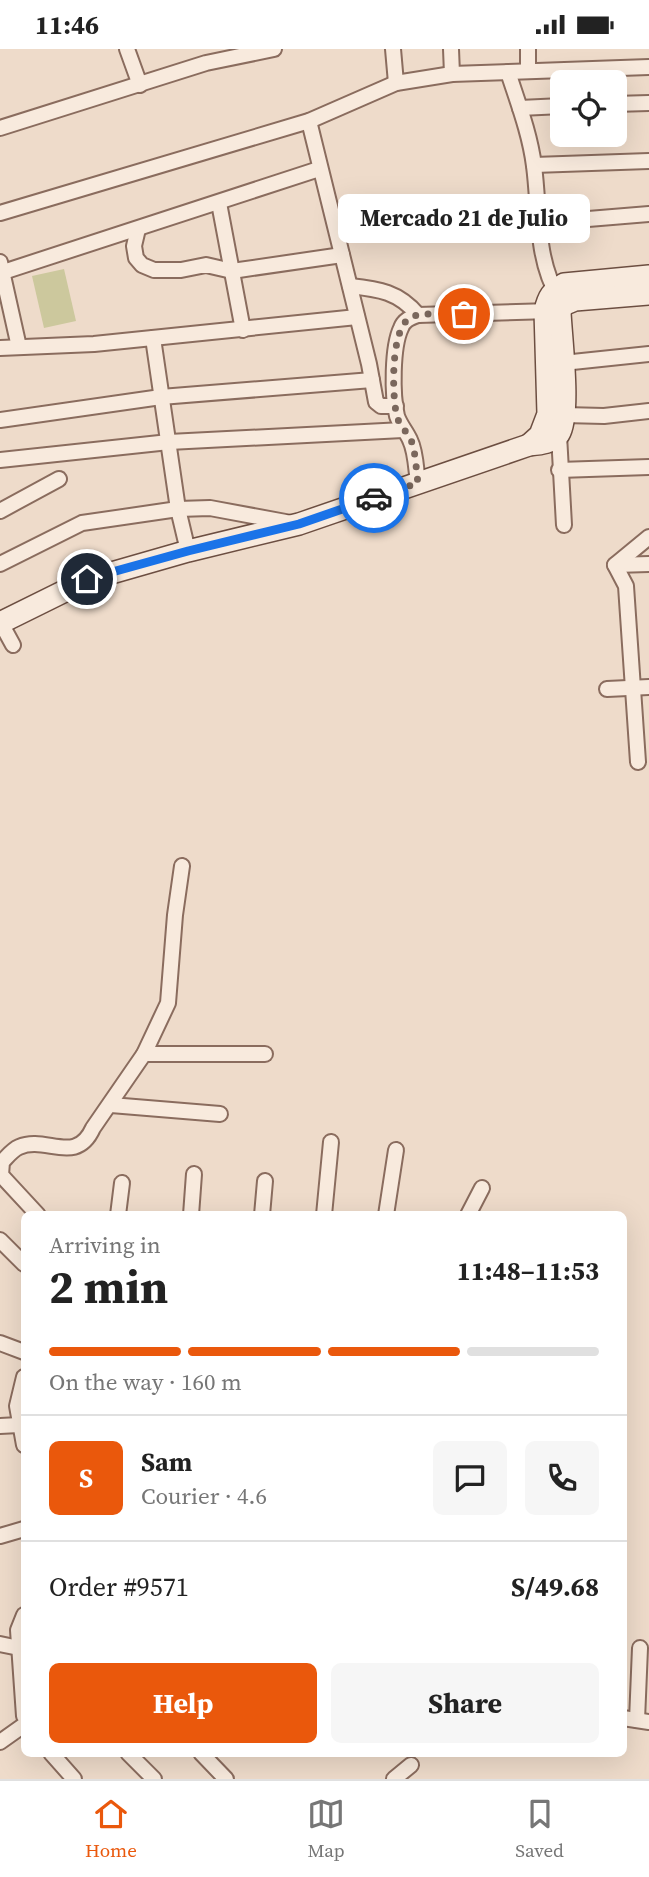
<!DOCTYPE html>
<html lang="en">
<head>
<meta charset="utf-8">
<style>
	body { margin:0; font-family:"Source Serif 4",serif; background:#f6f6f6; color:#222; height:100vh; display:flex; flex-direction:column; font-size:26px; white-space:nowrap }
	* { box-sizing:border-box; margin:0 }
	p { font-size:23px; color:#767676 }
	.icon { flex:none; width:38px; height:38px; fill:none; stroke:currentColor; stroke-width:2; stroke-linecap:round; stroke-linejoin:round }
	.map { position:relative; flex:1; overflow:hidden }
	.sheet { position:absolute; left:21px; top:1162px; width:606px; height:546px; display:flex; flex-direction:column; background:#fff; border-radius:10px; box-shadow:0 7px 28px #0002 }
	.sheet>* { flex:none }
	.tools { position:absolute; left:550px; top:21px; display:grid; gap:14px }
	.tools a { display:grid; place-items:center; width:77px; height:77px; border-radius:10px; background:#fff; box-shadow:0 7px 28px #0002; font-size:35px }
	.pin { position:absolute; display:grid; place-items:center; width:60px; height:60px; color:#fff; margin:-30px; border:4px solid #fff; border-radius:50%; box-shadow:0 2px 7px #0007 }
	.courier { position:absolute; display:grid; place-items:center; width:70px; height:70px; margin:-35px; border:5px solid #1a73e8; border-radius:50%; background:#fff; color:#222; box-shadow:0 2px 9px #0007 }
	.bubble { position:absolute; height:49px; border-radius:10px; background:#fff; box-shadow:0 7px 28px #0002; font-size:23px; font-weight:700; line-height:49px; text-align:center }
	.head em { font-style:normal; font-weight:700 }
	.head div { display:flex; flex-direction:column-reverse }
	.head { display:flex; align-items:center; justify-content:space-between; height:119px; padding:0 28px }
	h1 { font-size:46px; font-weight:700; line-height:52px }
	.bar { display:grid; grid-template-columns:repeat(4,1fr); gap:10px 7px; align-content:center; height:84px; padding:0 28px }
	.bar i { height:9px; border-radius:5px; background:#e0e0e0 }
	.bar .current { background:#ea580c }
	.bar p { grid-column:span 4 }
	.line { display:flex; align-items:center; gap:18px; padding:0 28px; border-top:2px solid #e0e0e0 }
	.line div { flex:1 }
	.round { display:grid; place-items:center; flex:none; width:74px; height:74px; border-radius:10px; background:#f6f6f6 }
	.action { display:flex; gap:14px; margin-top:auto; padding:14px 28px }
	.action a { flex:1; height:80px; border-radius:10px; background:#ea580c; color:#fff; font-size:28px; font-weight:700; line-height:80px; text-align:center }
	.action a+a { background:#f6f6f6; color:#222 }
	.status { display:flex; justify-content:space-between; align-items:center; height:49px; padding:0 35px; background:#fff; direction:ltr }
	.status svg { height:19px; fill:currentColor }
	.dock { display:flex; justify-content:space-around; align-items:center; height:98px; border-top:2px solid #e0e0e0; background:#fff; font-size:19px; color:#767676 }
	.dock a { display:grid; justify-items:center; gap:4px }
	.dock .current { color:#ea580c }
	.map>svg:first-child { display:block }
</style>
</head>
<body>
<div class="status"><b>11:46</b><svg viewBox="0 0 49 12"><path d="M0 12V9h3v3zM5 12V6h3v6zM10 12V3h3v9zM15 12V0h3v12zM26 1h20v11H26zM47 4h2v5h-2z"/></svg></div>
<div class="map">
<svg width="649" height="1730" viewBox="0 0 649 1730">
	<rect width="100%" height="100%" fill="#eedbca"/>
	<path fill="#ccc89d" d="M64,220L76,272L44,279L32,227Z"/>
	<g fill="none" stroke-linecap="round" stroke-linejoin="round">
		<g stroke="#8a6c5e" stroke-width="18">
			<g id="street">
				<path d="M127,0L140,36"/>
				<path d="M393,0L396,34"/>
				<path d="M451,0L452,25"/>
				<path d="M528,0V22"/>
				<path d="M508,23C518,54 530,85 534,117C540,162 535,209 559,249"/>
				<path d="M614,55L649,54"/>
				<path d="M520,59L562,57"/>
				<path d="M309,72L369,315L376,353L381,357H396"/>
				<path d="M0,79L206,14L274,0"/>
				<path d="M534,116L649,112"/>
				<path d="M219,154L243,281"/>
				<path d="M0,164L309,72L396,34L452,25L649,18"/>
				<path d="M540,174L649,165"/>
				<path d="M138,180L134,197L136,209L142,216L154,221H181L206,216L232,222L342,206"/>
				<path d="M0,213L19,298"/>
				<path d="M0,224L319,120"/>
				<path d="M350,237C379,240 399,243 418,266L551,262"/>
				<path d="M418,266C410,269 404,271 401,279C392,298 392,346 397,367C400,376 406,382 410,391C416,403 416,421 418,434"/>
				<path d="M153,289L178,460L188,502"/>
				<path d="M0,299L94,295L357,268"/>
				<path d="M563,314L649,305"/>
				<path d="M564,366L604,367L649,362"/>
				<path d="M0,371L161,348L372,331"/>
				<path d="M559,386L564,476"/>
				<path d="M0,411L169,393L403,381"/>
				<path d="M559,421L649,418"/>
				<path d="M0,462L59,430"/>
				<path d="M0,515L82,474L178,460L210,459L291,474"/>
				<path d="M615,516L649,515"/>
				<path d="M1,574L13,596"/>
				<path d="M607,640L649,638"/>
				<path d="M638,713L626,537L615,516L649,488"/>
				<path d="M144,1005H265"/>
				<path d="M111,1056L220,1065"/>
				<path d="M38,1166L1,1126L2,1113C7,1108 12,1101 19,1098C46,1086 76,1117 93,1079L144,1005L168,954L175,866L182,817"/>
				<path d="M118,1166L122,1134"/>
				<path d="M191,1166L194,1125"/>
				<path d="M262,1166L265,1132"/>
				<path d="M324,1166L331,1093"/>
				<path d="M386,1166L396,1101"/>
				<path d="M468,1166L482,1139"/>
				<path d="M0,1191L24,1215"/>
				<path d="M0,1294L24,1303"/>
				<path d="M24,1328L17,1357L24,1396"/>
				<path d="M0,1377L19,1376"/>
				<path d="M0,1487L24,1480"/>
				<path d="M24,1566L18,1581L24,1667"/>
				<path d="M0,1595L19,1599"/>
				<path d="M623,1669L649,1673"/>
				<path d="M637,1671L640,1599"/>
				<path d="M0,1693L24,1676"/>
				<path d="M51,1704L74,1730"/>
				<path d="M128,1704L154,1730"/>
				<path d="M201,1704L226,1730"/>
				<path d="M394,1730L411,1716"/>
			</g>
		</g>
		<g stroke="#6c4e41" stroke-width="24">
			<g id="secondary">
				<path d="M529,396L540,386L548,365L545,262C548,248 552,242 564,235L649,227"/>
				<path d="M0,574L87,531L188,502L299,475L529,396C539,395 553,394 559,385C571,366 561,288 560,263L563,256L575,251L649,245"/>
			</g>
		</g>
		<use href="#street" stroke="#f8eadd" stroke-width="14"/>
		<use href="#secondary" stroke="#f8eadd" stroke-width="21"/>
	</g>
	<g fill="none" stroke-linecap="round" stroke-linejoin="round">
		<path stroke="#7a675c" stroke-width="7" stroke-dasharray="0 12.6" d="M374,449L418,434C416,421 416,404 411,391C407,383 400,377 397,368C392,348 390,280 410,269C421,262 450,266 464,265"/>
		<path stroke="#1a73e8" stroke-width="9" d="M87,530L188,502L299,475L374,449"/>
	</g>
</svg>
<div class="tools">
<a><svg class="icon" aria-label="locate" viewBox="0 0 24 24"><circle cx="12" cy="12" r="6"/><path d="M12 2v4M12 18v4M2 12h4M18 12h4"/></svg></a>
</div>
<div class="pin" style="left:464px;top:265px;background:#ea580c"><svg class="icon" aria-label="bag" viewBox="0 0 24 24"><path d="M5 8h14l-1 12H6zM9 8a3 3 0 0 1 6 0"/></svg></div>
<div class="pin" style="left:87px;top:530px;background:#1f2937"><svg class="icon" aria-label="home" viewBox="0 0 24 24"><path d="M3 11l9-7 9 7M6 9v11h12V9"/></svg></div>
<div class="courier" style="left:374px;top:449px"><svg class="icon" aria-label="car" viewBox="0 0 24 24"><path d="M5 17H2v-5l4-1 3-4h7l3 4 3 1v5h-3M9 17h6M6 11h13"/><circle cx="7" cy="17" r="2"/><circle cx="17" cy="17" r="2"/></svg></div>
<div class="bubble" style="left:338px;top:145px;width:252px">Mercado 21 de Julio</div>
<section class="sheet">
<div class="head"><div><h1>2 min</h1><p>Arriving in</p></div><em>11:48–11:53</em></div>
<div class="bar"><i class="current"></i><i class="current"></i><i class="current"></i><i></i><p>On the way · 160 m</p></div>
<div class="line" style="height:126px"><b class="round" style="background:#ea580c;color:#fff">S</b><div><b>Sam</b><p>Courier · 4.6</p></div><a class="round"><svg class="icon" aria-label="chat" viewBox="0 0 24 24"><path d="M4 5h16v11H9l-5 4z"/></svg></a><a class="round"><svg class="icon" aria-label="phone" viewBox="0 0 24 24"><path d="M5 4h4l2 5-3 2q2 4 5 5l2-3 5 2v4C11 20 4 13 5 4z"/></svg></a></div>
<div class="line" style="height:91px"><div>Order #9571</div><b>S/49.68</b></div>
<div class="action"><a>Help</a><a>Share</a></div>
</section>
</div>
<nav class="dock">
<a class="current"><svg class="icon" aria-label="home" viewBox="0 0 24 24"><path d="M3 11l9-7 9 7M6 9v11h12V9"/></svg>Home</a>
<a><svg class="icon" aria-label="map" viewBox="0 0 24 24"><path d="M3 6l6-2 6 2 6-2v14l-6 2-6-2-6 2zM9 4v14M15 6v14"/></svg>Map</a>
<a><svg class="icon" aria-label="saved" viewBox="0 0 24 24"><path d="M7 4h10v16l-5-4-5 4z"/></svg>Saved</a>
</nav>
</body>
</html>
